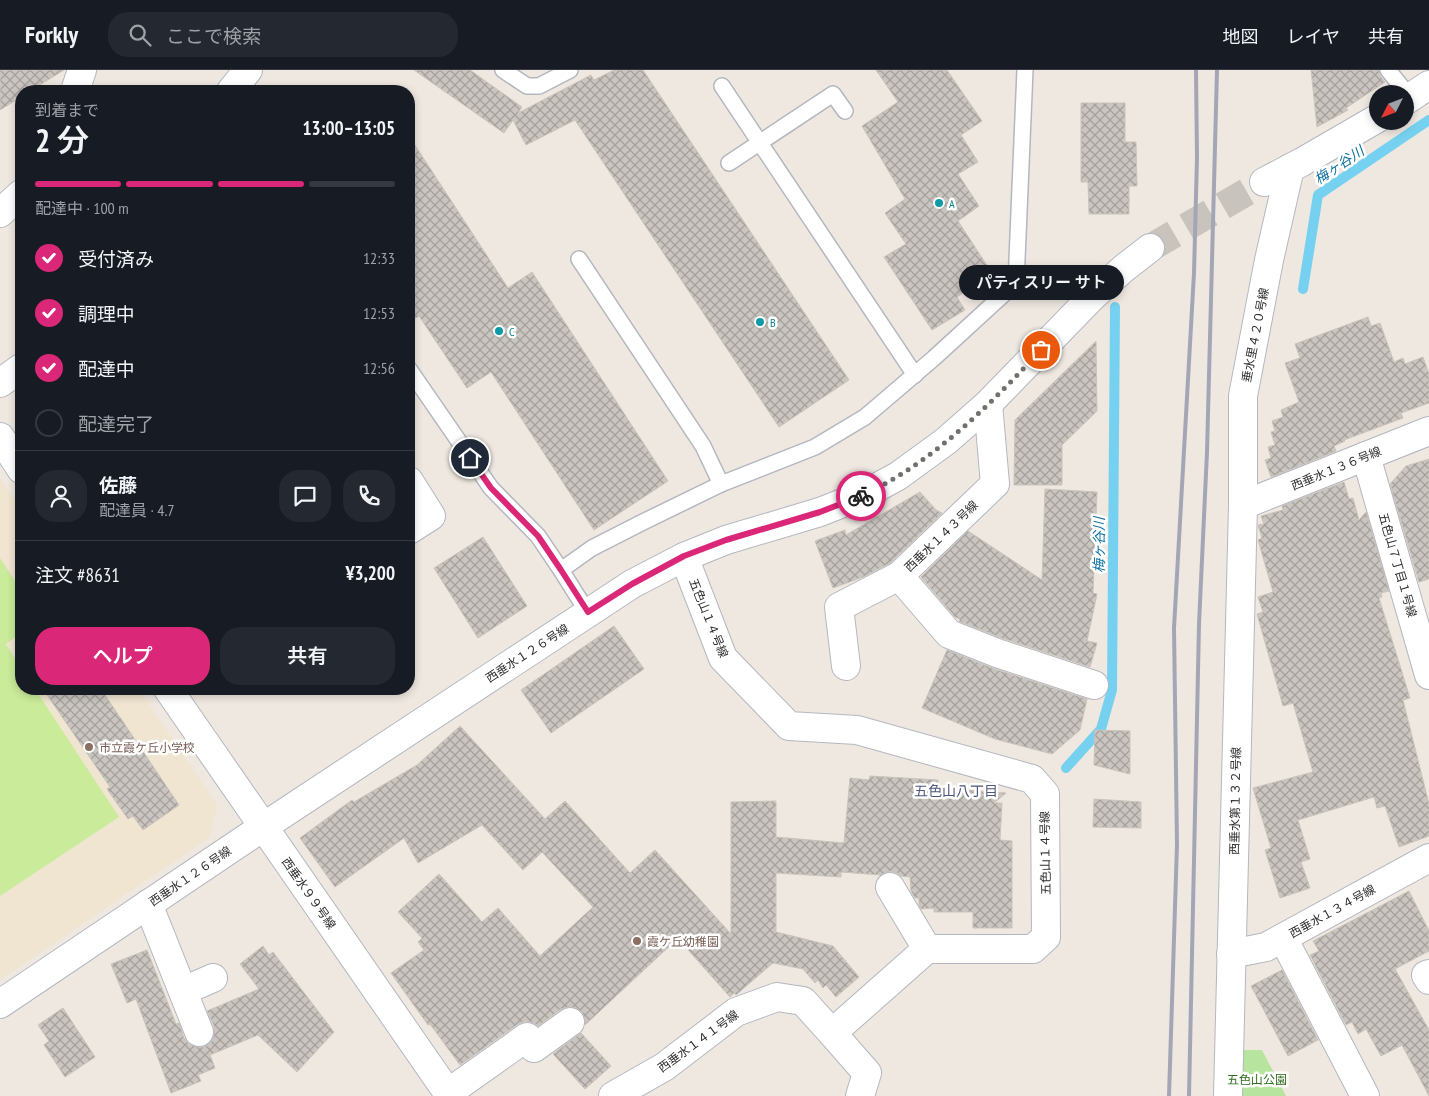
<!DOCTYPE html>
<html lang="ja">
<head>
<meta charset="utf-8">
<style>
	body { margin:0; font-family:"PT Sans Narrow","Noto Sans JP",sans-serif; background:#242831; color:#f1f3f6; height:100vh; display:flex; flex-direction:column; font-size:19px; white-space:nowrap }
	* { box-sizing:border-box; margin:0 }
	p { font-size:16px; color:#9ea1a6 }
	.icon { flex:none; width:28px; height:28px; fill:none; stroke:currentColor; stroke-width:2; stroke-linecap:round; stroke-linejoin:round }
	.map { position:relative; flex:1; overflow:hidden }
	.side { position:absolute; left:15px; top:15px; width:400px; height:610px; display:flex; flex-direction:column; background:#171b24; border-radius:20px; box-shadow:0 2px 8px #0003 }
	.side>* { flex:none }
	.needle { width:32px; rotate:228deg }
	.buttons { position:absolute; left:1369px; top:15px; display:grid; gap:10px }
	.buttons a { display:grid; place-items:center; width:45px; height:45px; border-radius:50%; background:#171b24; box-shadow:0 2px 8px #0003; font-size:25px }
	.pin { position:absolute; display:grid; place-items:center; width:42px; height:42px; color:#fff; margin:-21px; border:2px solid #fff; border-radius:50%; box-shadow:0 1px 5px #0007 }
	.courier { position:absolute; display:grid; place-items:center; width:50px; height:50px; margin:-25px; border:4px solid #db2777; border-radius:50%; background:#fff; color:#222; box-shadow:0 1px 6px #0007 }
	.bubble { position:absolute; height:35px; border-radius:18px; background:#171b24; box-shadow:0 2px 8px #0003; font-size:16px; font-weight:600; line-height:35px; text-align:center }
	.overview em { font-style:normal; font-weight:600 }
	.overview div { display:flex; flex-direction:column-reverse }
	.overview { display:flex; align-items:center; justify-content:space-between; height:85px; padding:0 20px }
	h1 { font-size:32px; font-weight:600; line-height:38px }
	.bar { display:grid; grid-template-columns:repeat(4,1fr); gap:8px 5px; align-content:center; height:60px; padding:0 20px }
	.bar i { height:6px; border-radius:4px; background:#363941 }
	.bar .current { background:#db2777 }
	.bar p { grid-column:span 4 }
	.line { display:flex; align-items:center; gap:12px; padding:0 20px; border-top:1px solid #363941 }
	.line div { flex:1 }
	.round { display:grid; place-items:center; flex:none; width:52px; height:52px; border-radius:20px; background:#242831 }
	ol { padding:0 20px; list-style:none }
	li { display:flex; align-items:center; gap:15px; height:55px }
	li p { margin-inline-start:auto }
	li .icon { padding:5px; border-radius:50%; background:#db2777; color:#fff; stroke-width:4 }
	li:last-child { color:#9ea1a6 }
	li i { width:28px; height:28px; border:2px solid #363941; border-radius:50% }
	.action { display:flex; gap:10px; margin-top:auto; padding:10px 20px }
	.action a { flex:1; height:58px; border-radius:20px; background:#db2777; color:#fff; font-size:20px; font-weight:600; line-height:58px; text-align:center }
	.action a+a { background:#242831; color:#f1f3f6 }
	header { display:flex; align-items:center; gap:30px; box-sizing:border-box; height:70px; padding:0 25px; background:#171b24; border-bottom:1px solid #363941 }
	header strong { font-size:24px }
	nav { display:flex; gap:28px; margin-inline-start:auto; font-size:18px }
	.search { width:350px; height:45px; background:#242831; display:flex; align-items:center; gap:12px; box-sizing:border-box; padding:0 18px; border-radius:20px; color:#9ea1a6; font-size:19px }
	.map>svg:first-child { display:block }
</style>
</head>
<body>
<header>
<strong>Forkly</strong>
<div class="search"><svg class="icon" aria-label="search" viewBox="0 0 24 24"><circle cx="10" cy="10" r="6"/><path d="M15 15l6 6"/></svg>ここで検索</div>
<nav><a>地図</a><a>レイヤ</a><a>共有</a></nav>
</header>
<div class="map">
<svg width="1429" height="1026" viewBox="0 0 1429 1026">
	<defs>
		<pattern id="building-cross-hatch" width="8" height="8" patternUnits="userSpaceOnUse" patternTransform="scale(1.25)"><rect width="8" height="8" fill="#cac5c0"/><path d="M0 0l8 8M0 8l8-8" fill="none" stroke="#a4a09c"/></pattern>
	</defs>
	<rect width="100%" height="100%" fill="#efe8e1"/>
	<path fill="#f0e5d1" d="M0,408L21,440V619H139L217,735L210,767L0,910Z"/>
	<path fill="#b7e49e" d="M1241,980H1262L1286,1026H1240Z"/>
	<path fill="#caeb9a" d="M0,488L21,520V563L6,574L21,598V619H35L119,747L0,826Z"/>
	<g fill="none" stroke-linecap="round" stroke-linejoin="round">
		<g stroke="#75d1ef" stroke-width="10">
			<path d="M1303,219L1318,125L1429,50"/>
			<path d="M1066,698L1101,659L1112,620L1115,237"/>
		</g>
	</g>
	<g fill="url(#building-cross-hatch)" stroke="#cac4ba">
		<path d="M0,0H64L30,21H21V27L0,40Z"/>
		<path d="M414,0H470L522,37L518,43L591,5L594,10L614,0H643L849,310L779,357L575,50L526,75L513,50L504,63Z"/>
		<path d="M876,0H947L982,51L961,65L978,92L958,104L979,136L958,151L992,203L957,227L965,240L932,260L884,187L906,174L885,143L905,129L862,56L898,32Z"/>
		<path d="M1311,0H1379L1380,6L1385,12L1346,38L1348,40L1317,57Z"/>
		<path d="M1081,33H1125V72H1136L1137,116H1129V144H1089L1088,112H1081Z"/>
		<path d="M409,66L508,218L532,202L668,411L594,460L491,302L467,318L419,246L409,252Z"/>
		<path d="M1368,247L1371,256L1380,253L1394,292L1403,288L1405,294L1423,287L1429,304V333L1401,343L1403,348L1344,370L1345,371L1334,376L1336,381L1271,407L1265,390L1271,388L1268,377L1275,375L1271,362L1275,361L1272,351L1283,347L1281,340L1299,332L1285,293L1300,288L1295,274Z"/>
		<path d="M1096,271L1097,341L1062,375V415H1014L1015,350Z"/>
		<path d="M1429,389V509L1419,512L1390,414L1406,396Z"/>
		<path d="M1344,412L1349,429L1353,428L1359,450L1366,442L1389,521L1381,523L1382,527L1379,528L1410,628L1403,630L1429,734V766L1399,777L1385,736L1377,738L1374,727L1298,750L1310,789L1301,792L1310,818L1280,828L1265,780L1271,778L1253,718L1313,702L1293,633L1283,636L1257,544L1263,542L1258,527L1273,522L1258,470L1262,468L1258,455L1264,454L1261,446L1283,440L1282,436Z"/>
		<path d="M1045,419L1097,422L1093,523L1097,524L1087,571L1097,573L1090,597L1002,568L959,551L960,549L955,547L921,507L968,461L1042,510Z"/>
		<path d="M920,422L936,440L942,443L890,493L863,507L833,518L815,471L845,460L846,465Z"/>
		<path d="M483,467L527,536L478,568L434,498Z"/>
		<path d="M614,556L644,599L551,663L521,620Z"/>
		<path d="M947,580L992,598L1087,629L1080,660L1052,684L995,669L922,638Z"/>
		<path d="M43,619H101L179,735L143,760L133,746L128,749L107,719L110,717Z"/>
		<path d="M460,656L545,749L565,731L630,803L655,780L731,864V732L776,731V767L844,773L850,708L869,710L870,706L938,710V718L1006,723L994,733H1002L1000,770L1012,771V858H973V842H934V838L921,839L919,835V828H915L911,821L910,807L901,806L897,803L890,801L881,805L841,802V807L776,803V862L833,876L859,907L836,927L826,915L823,918L818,910L815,913L803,899L773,893L736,925L734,923L730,927L681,872L678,876L674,872L585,955V950L582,942L576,938L568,937L561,939L538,956L534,953L526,951L518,954L460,995L430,954L428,955L391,903L424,880L418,872L422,868L398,842L439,804L482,852L498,838L540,886L593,837L542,782L523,800L482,755L418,793L404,768L335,817L300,768L352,730L354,732L417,695Z"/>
		<path d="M1095,660L1130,661V704L1094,695Z"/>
		<path d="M1094,729L1141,732V758L1093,757Z"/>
		<path d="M1409,821L1429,861V881L1395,899L1429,960V1026L1402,975L1381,986L1366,959L1358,964L1352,952L1346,955L1310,885L1319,881L1313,871Z"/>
		<path d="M263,876L269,885L273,882L334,962L297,1002L258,965L210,985L215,998L198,1005L201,1011L171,1023L136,929L127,933L111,894L147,880L176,954L179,953L184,968L189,974L197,977H204L211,972L214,965V956L207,941L259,919L240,894Z"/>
		<path d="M1282,900L1318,970L1288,986L1251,916Z"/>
		<path d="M63,938L95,987L65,1007L44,975L49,971L38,955Z"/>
		<path d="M581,963L611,996L585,1019L553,984Z"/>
	</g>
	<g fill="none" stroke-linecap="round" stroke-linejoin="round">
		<path stroke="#c8c3bd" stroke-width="28" stroke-dasharray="28 14" stroke-linecap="butt" d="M1150,178L1264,112"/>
		<g stroke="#b4b7c1" stroke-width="18">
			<g id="lane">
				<path d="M503,0L527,16H539L570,0"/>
				<path d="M1388,0L1410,27"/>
				<path d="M722,16L915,305"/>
				<path d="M729,93L833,24L845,41"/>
				<path d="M579,189L703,376L721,414"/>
				<path d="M409,299L491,418L538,466L561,500L588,543"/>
				<path d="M561,500L592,478L643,452L721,414L815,377L865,347L934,288L1016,213L1025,0"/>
			</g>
		</g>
		<g stroke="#b4b7c1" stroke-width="30">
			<g id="street">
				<path d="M75,21L82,0"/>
				<path d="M231,21L248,0"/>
				<path d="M0,143L21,124"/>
				<path d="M0,313L21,298"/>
				<path d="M0,367L21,399"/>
				<path d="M1366,386L1429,605"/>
				<path d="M409,411L431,446L409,460"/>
				<path d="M1243,435L1429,361"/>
				<path d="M684,487L723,588L789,656L857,660L1032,709L1045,724L1046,867L1033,879H927L832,963L867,1003L860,1026"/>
				<path d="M899,506L949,564L997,583L1094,615"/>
				<path d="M846,596L839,537L899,506L995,414L988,334"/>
				<path d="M168,619L450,1026"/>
				<path d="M890,817L927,879"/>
				<path d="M148,834L199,962"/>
				<path d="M1283,868L1365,1026"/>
				<path d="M1231,884L1266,877L1429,788"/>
				<path d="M1429,904L1426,905L1429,910"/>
				<path d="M183,921L213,908"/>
				<path d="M448,1023L527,967L534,978L570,952"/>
				<path d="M613,1026L664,997L736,942L777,927L803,931L832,963"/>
				<path d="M1228,1026L1243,435V326L1269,190L1290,98"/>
			</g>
		</g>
		<g stroke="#b4b7c1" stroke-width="30">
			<g id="secondary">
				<path d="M1405,31L1429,15"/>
				<path d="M1264,112L1302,92L1378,48"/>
				<path d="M0,934L263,757L632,514L684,487L726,470L820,442L863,425L898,406L946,371L988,334L1091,228L1123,199L1150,178"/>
			</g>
		</g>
		<use href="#lane" stroke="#fff" stroke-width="15"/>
		<use href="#street" stroke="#fff" stroke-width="28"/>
		<use href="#secondary" stroke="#fff" stroke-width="28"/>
		<g stroke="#a3a6b7" stroke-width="4">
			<path d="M1169,1026L1177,774L1174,558L1194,203L1197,88L1196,0"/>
			<path d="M1189,1026L1199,554L1207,382L1217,0"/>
		</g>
	</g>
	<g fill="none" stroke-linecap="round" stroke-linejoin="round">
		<path stroke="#726f6d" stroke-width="5" stroke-dasharray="0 9" d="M861,426C931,394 989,336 1041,280"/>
		<path stroke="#db2777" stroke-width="6" d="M470,388L491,418L538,466L561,500L588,542L632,514L684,486L726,470L820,442L861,426"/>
	</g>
	<g fill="#0f9aa8" stroke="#fff" stroke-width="2">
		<circle cx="939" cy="133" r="5"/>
		<circle cx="760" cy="252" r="5"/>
		<circle cx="499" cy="261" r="5"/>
	</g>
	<g fill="#8d6e63" stroke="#fff" stroke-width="2">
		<circle cx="89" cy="677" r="5"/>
		<circle cx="637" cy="871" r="5"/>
	</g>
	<g text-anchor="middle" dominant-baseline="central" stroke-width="5" stroke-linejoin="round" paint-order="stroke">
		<g font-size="12" fill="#0d838f" stroke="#fff" text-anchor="start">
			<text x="949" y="133">A</text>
			<text x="770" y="252">B</text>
			<text x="509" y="261">C</text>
		</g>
		<g font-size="12" fill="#2e2e2e" stroke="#fff">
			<text transform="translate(1255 265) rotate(-79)">垂水里４２０号線</text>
			<text transform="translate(1336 398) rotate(-22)">西垂水１３６号線</text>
			<text transform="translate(941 466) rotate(-44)">西垂水１４３号線</text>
			<text transform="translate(1398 495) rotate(74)">五色山７丁目１号線</text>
			<text transform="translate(709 548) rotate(68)">五色山１４号線</text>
			<text transform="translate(527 583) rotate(-33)">西垂水１２６号線</text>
			<text transform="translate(1235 731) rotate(-89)">西垂水第１３２号線</text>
			<text transform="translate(1045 783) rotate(-91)">五色山１４号線</text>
			<text transform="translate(190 806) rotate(-34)">西垂水１２６号線</text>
			<text transform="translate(309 823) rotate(55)">西垂水９９号線</text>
			<text transform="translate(1332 841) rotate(-29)">西垂水１３４号線</text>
			<text transform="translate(698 971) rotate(-36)">西垂水１４１号線</text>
		</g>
		<g font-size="12" fill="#785e54" stroke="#fff" text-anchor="start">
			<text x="99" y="677">市立霞ケ丘小学校</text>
			<text x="647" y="871">霞ケ丘幼稚園</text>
		</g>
		<g font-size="12" fill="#2e6d1c" stroke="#fff">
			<text x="1257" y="1009">五色山公園</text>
		</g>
		<g font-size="14" font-style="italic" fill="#0e71a1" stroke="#fff">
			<text transform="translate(1339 95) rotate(-34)">梅ヶ谷川</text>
			<text transform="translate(1099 475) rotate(-90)">梅ヶ谷川</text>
		</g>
		<g font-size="14" fill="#4d577f" stroke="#fff">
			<text x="956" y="721">五色山八丁目</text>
		</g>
	</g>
</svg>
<div class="buttons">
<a><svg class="needle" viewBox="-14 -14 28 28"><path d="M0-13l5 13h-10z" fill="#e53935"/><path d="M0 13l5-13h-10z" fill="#9ea1a6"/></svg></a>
</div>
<div class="pin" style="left:1041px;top:280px;background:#ea580c"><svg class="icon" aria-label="bag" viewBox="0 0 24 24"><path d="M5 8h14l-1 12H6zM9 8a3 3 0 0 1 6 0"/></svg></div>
<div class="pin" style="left:470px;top:388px;background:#1f2937"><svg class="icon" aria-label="home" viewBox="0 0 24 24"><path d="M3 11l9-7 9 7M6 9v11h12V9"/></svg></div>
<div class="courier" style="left:861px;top:426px"><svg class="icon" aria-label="bike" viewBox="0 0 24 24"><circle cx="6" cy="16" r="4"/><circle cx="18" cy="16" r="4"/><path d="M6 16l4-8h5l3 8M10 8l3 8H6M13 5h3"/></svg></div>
<div class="bubble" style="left:959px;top:195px;width:165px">パティスリー サト</div>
<section class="side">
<div class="overview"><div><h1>2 分</h1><p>到着まで</p></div><em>13:00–13:05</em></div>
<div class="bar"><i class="current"></i><i class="current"></i><i class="current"></i><i></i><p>配達中 · 100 m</p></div>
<ol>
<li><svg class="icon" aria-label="check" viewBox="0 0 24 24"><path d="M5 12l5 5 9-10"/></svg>受付済み<p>12:33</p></li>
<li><svg class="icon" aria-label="check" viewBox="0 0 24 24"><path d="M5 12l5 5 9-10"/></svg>調理中<p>12:53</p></li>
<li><svg class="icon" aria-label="check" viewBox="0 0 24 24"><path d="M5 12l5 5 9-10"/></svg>配達中<p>12:56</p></li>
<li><i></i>配達完了</li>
</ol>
<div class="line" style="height:90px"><a class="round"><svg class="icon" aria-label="person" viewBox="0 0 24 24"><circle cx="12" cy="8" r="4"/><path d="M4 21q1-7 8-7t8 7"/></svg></a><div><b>佐藤</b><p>配達員 · 4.7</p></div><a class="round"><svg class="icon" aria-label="chat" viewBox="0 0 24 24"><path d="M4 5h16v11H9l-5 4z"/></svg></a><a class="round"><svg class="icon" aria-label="phone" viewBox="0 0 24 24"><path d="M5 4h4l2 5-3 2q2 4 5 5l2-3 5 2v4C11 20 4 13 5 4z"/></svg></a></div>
<div class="line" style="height:65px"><div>注文 #8631</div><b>¥3,200</b></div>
<div class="action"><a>ヘルプ</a><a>共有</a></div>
</section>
</div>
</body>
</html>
